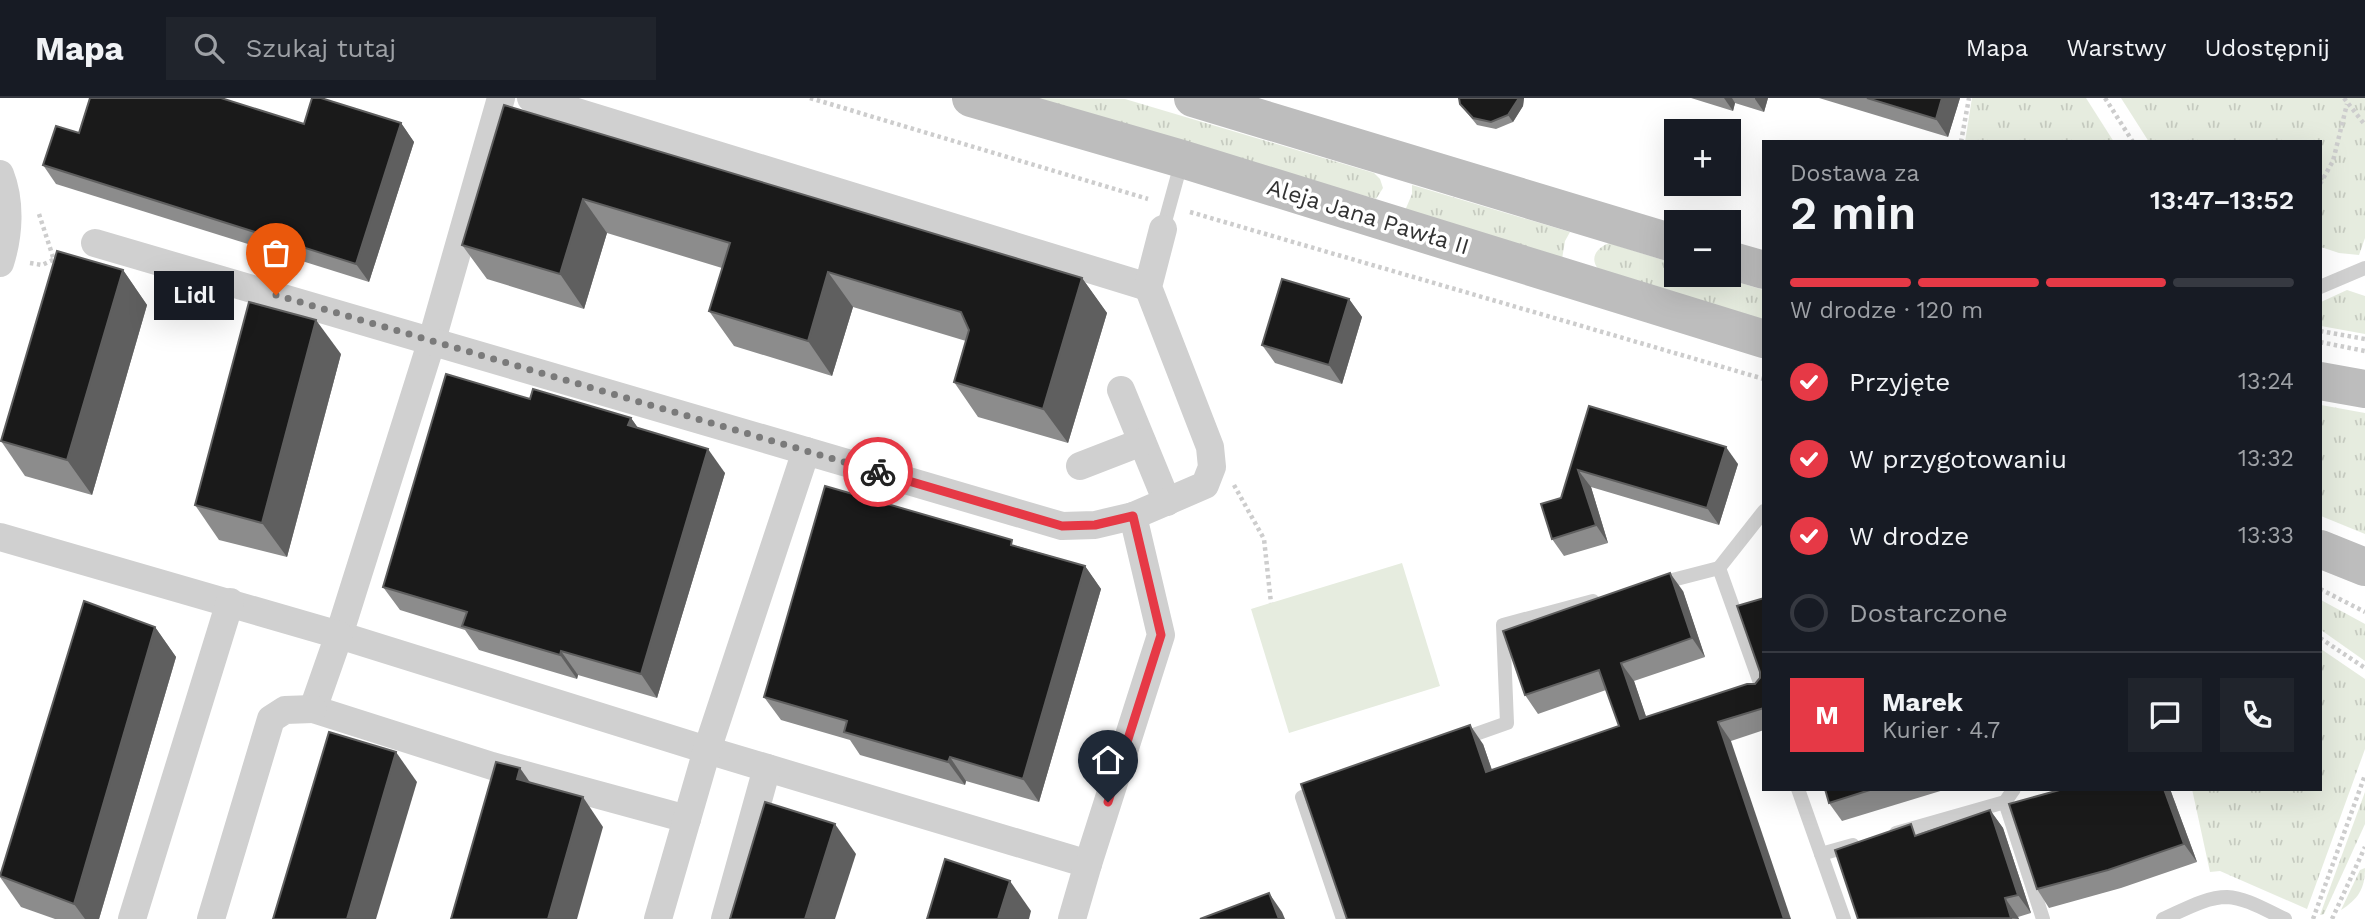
<!DOCTYPE html>
<html lang="pl">
<head>
<meta charset="utf-8">
<style>
	body { margin:0; font-family:"Work Sans",sans-serif; background:#20242c; color:#f1f3f6; height:100vh; display:flex; flex-direction:column; font-size:26px; white-space:nowrap }
	* { box-sizing:border-box; margin:0 }
	p { font-size:23px; color:#9ea1a6 }
	.icon { flex:none; width:38px; height:38px; fill:none; stroke:currentColor; stroke-width:2; stroke-linecap:round; stroke-linejoin:round }
	.map { position:relative; flex:1; overflow:hidden }
	.side { position:absolute; left:1762px; top:42px; width:560px; height:651px; display:flex; flex-direction:column; background:#171b24; border-radius:0px; box-shadow:0 7px 28px #0002 }
	.side>* { flex:none }
	.controls { position:absolute; left:1664px; top:21px; display:grid; gap:14px }
	.controls a { display:grid; place-items:center; width:77px; height:77px; border-radius:0px; background:#171b24; box-shadow:0 7px 28px #0002; font-size:35px }
	.pin { position:absolute; display:grid; place-items:center; width:60px; height:60px; color:#fff; margin:-72px -30px; border-radius:50% 50% 50% 0; rotate:-45deg; box-shadow:0 0 7px #0007 }
	.pin .icon { rotate:45deg }
	.courier { position:absolute; display:grid; place-items:center; width:70px; height:70px; margin:-35px; border:5px solid #e63946; border-radius:50%; background:#fff; color:#222; box-shadow:0 2px 9px #0007 }
	.bubble { position:absolute; height:49px; border-radius:0px; background:#171b24; box-shadow:0 7px 28px #0002; font-size:23px; font-weight:600; line-height:49px; text-align:center }
	.head em { font-style:normal; font-weight:600 }
	.head div { display:flex; flex-direction:column-reverse }
	.head { display:flex; align-items:center; justify-content:space-between; height:119px; padding:0 28px }
	h1 { font-size:46px; font-weight:600; line-height:52px }
	.bar { display:grid; grid-template-columns:repeat(4,1fr); gap:10px 7px; align-content:center; height:84px; padding:0 28px }
	.bar i { height:9px; border-radius:5px; background:#363941 }
	.bar .selected { background:#e63946 }
	.bar p { grid-column:span 4 }
	.line { display:flex; align-items:center; gap:18px; padding:0 28px; border-top:2px solid #363941 }
	.line div { flex:1 }
	.round { display:grid; place-items:center; flex:none; width:74px; height:74px; border-radius:0px; background:#20242c }
	ol { padding:0 28px; list-style:none }
	li { display:flex; align-items:center; gap:21px; height:77px }
	li p { margin-inline-start:auto }
	li .icon { padding:7px; border-radius:50%; background:#e63946; color:#fff; stroke-width:4 }
	li:last-child { color:#9ea1a6 }
	li i { width:38px; height:38px; border:4px solid #363941; border-radius:50% }
	header { display:flex; align-items:center; gap:42px; box-sizing:border-box; height:98px; padding:0 35px; background:#171b24; border-bottom:2px solid #363941 }
	header strong { font-size:33px }
	nav { display:flex; gap:38px; margin-inline-start:auto; font-size:24px }
	.search { width:490px; height:63px; background:#20242c; display:flex; align-items:center; gap:18px; box-sizing:border-box; padding:0 24px; border-radius:0px; color:#9ea1a6; font-size:26px }
	.map>svg:first-child { display:block }
</style>
</head>
<body>
<header>
<strong>Mapa</strong>
<div class="search"><svg class="icon" aria-label="search" viewBox="0 0 24 24"><circle cx="10" cy="10" r="6"/><path d="M15 15l6 6"/></svg>Szukaj tutaj</div>
<nav><a>Mapa</a><a>Warstwy</a><a>Udostępnij</a></nav>
</header>
<div class="map">
<svg width="2365" height="821" viewBox="0 0 2365 821">
	<defs>
		<pattern id="grass-tufts" width="24" height="20" patternUnits="userSpaceOnUse" patternTransform="scale(1.75)"><rect width="24" height="20" fill="#e6ecdf"/><path d="M3 7l-1-3M5 7V3M7 7l1-3M15 17l-1-3M17 17v-4M19 17l1-3" fill="none" stroke="#c6cbc0"/></pattern>
	</defs>
	<rect width="100%" height="100%" fill="#fff"/>
	<g fill="url(#grass-tufts)">
		<path d="M1023,0L1125,1L1374,75L1380,81L1383,90L1376,101Z"/>
		<path d="M1972,0H2086L2114,44H1965Z"/>
		<path d="M2121,0H2365V140L2359,157L2339,155L2321,149L2320,44H2149Z"/>
		<path d="M1412,87L1570,134L1565,143L1562,161L1404,115L1412,96Z"/>
		<path d="M1609,145L1676,166V177H1714L1764,192V222L1599,172C1589,161 1596,150 1609,145Z"/>
		<path d="M2347,192L2365,198V236L2321,228V204Z"/>
		<path d="M2321,307L2365,315V436L2321,418Z"/>
		<path d="M2321,502L2365,526V563L2321,532Z"/>
		<path d="M2321,551L2365,581V651L2307,811L2220,773L2210,774L2192,691H2320Z"/>
		<path d="M2365,694V726L2324,816L2320,817Z"/>
		<path d="M2365,770C2365,791 2358,801 2341,812L2360,772Z"/>
	</g>
	<path fill="#e6ecdf" d="M1402,465L1440,588L1289,635L1251,511Z"/>
	<g fill="none" stroke-linecap="round" stroke-linejoin="round">
		<g stroke="#cdcdcd" stroke-width="4.5" stroke-dasharray="3.5 3.5" stroke-linecap="butt">
			<path d="M810,0L1148,101"/>
			<path d="M2105,0L2133,44"/>
			<path d="M2344,0L2365,27"/>
			<path d="M1961,44L1969,0"/>
			<path d="M2320,86L2333,63L2347,6"/>
			<path d="M1190,114L1764,281"/>
			<path d="M39,116L54,162"/>
			<path d="M30,165L42,167L55,161"/>
			<path d="M2320,233L2365,241"/>
			<path d="M2320,244L2365,253"/>
			<path d="M1234,387L1264,441L1271,505"/>
			<path d="M2320,491L2365,514"/>
			<path d="M2320,540L2365,570"/>
			<path d="M2313,821L2365,677"/>
			<path d="M2332,821L2365,749"/>
		</g>
		<g stroke="#d0d0d0" stroke-width="14">
			<path d="M1163,131L1182,62"/>
			<path d="M2320,189L2365,170"/>
			<path d="M1719,470L1764,413"/>
			<path d="M1657,486L1719,470L1764,596"/>
			<path d="M1459,642L1507,625L1503,527L1593,503"/>
			<path d="M1798,691L1844,821"/>
			<path d="M1321,692L1302,699L1343,821"/>
			<path d="M2005,704L2043,821"/>
			<path d="M1896,735L2005,704L2014,691"/>
			<path d="M1821,756L1853,747"/>
			<path d="M2163,821C2182,813 2205,799 2227,799C2247,800 2267,813 2285,821"/>
		</g>
		<g stroke="#d0d0d0" stroke-width="28">
			<path d="M501,0L432,242L339,537L707,652L1088,766L1161,537L1133,418"/>
			<path d="M531,0L1148,189"/>
			<path d="M0,76C11,104 9,137 0,165"/>
			<path d="M95,145L806,353"/>
			<path d="M1121,292L1167,404"/>
			<path d="M1080,368L1142,344"/>
			<path d="M0,439L339,537L313,611L492,668L687,721"/>
			<path d="M132,821L230,504"/>
			<path d="M211,821L271,621L285,612L313,611"/>
			<path d="M658,821L707,652L806,353L1062,428L1095,427L1133,418L1205,387L1212,369L1210,349L1148,189L1163,131"/>
			<path d="M725,821L767,670"/>
			<path d="M1072,821L1088,766"/>
		</g>
		<g stroke="#bdbdbd" stroke-width="38">
			<path d="M971,0L1182,61L1764,241"/>
			<path d="M1193,0L1676,146"/>
			<path d="M1729,162L1764,172"/>
			<path d="M2320,283L2365,291"/>
			<path d="M2320,451L2365,469"/>
		</g>
	</g>
	<g fill="#8c8c8c">
		<path d="M1459,0H1524L1523,8L1513,24L1496,31L1477,27L1460,6Z"/>
		<path d="M1691,0H1768L1764,14L1735,5L1733,13Z"/>
		<path d="M1819,0H1960L1948,39Z"/>
		<path d="M504,7L1082,180L1107,215L1068,345L978,319L954,284L966,243L853,209L832,278L734,248L709,213L722,170L607,135L584,211L487,181L462,147Z"/>
		<path d="M401,25L414,44L369,184L56,86L43,67L79,35L304,26Z"/>
		<path d="M123,172L147,207L92,397L25,378L1,343Z"/>
		<path d="M1349,201L1362,219L1342,286L1275,265L1262,247Z"/>
		<path d="M341,256L287,459L219,442L195,407Z"/>
		<path d="M530,301L631,320L638,330L725,375L657,600L578,577L577,581L479,552L465,532L400,512L383,489Z"/>
		<path d="M1589,308L1738,366L1719,427L1591,389L1608,445L1564,458L1552,441L1561,400Z"/>
		<path d="M1017,448L1085,468L1101,491L1039,704L966,683L965,687L860,657L850,642L781,622L764,599Z"/>
		<path d="M1683,493L1705,559L1634,583L1646,619L1755,586L1760,580L1764,500V632L1731,643L1347,821L1483,646L1492,672L1619,628L1606,592L1538,616L1525,597Z"/>
		<path d="M155,529L176,559L99,821H55L21,809L0,779Z"/>
		<path d="M1825,691H1947L1842,723L1829,705Z"/>
		<path d="M2063,691H2170L2197,764L2121,790L2049,810L2037,791Z"/>
		<path d="M1990,712L2003,730L2031,815L2018,819L2019,821H1858L1918,736Z"/>
	</g>
	<g fill="#5f5f5f">
		<path d="M1519,0H1524L1523,8L1513,24L1508,17Z"/>
		<path d="M1724,0H1732L1735,5L1733,13Z"/>
		<path d="M1755,0H1768L1764,14L1755,1Z"/>
		<path d="M1942,0H1960L1948,39L1936,21Z"/>
		<path d="M401,25L414,44L369,184L356,166Z"/>
		<path d="M583,101L607,135L584,211L560,176Z"/>
		<path d="M123,172L147,207L92,397L67,362Z"/>
		<path d="M828,174L853,209L832,278L808,243Z"/>
		<path d="M1082,180L1107,215L1068,345L1043,311Z"/>
		<path d="M1349,201L1362,219L1342,286L1329,267Z"/>
		<path d="M316,222L341,256L287,459L262,425Z"/>
		<path d="M631,320L647,343L628,327Z"/>
		<path d="M1726,349L1738,366L1719,427L1707,410Z"/>
		<path d="M708,351L725,375L657,600L641,576Z"/>
		<path d="M1578,372L1591,389L1608,445L1596,427Z"/>
		<path d="M1085,468L1101,491L1039,704L1023,681Z"/>
		<path d="M1670,475L1683,493L1705,559L1692,540Z"/>
		<path d="M155,529L176,559L99,821H85L74,806Z"/>
		<path d="M561,553L578,577L577,581L560,557Z"/>
		<path d="M1621,565L1634,583L1653,639L1640,621Z"/>
		<path d="M1718,624L1731,643L1791,821H1784Z"/>
		<path d="M1470,627L1483,646L1499,693L1486,674Z"/>
		<path d="M396,654L417,684L376,821H347Z"/>
		<path d="M950,659L966,683L965,687L948,664Z"/>
		<path d="M520,670L541,700L517,681Z"/>
		<path d="M2164,691H2170L2197,764L2184,746Z"/>
		<path d="M583,699L603,729L577,821H548Z"/>
		<path d="M1990,712L2003,730L2031,815L2018,797Z"/>
		<path d="M835,726L856,756L835,821H805Z"/>
		<path d="M1010,783L1031,813L1029,821H998Z"/>
		<path d="M1269,795L1282,814L1285,821H1279Z"/>
		<path d="M2005,800L2018,819L2019,821L2011,820Z"/>
	</g>
	<g fill="#1a1a1a" stroke="#5f5f5f" stroke-width="2">
		<path d="M90,0H221L304,26L312,0H321L401,25L356,166L43,67L56,28L79,35Z"/>
		<path d="M1459,0H1519L1508,17L1491,24L1473,20L1460,6Z"/>
		<path d="M1867,0H1942L1936,21Z"/>
		<path d="M504,7L1082,180L1043,311L954,284L969,232L961,214L828,174L808,243L709,213L730,145L583,101L560,176L462,147Z"/>
		<path d="M57,153L123,172L67,362L1,343Z"/>
		<path d="M1282,181L1349,201L1329,267L1262,247Z"/>
		<path d="M249,204L316,222L262,425L195,407Z"/>
		<path d="M446,276L530,301L533,291L631,320L628,327L708,351L641,576L561,553L560,557L462,528L467,514L383,489Z"/>
		<path d="M1589,308L1726,349L1707,410L1578,372L1596,427L1552,441L1541,406L1561,400Z"/>
		<path d="M825,388L1012,442L1011,447L1085,468L1023,681L950,659L948,664L844,634L847,623L764,599Z"/>
		<path d="M1670,475L1692,540L1621,565L1640,621L1747,586H1755L1760,580V574L1737,508L1764,500V610L1718,624L1784,821H1347L1301,686L1470,627L1486,674L1619,628L1599,572L1525,597L1503,533Z"/>
		<path d="M84,503L155,529L74,806L0,778Z"/>
		<path d="M329,634L396,654L347,821H273Z"/>
		<path d="M496,664L520,670L517,681L583,699L548,821H451Z"/>
		<path d="M1825,691H1873L1829,705Z"/>
		<path d="M2063,691H2164L2184,746L2108,772L2037,791L2009,706Z"/>
		<path d="M765,704L835,726L805,821H730Z"/>
		<path d="M1990,712L2018,797L2005,800L2011,820L1858,821L1835,752L1911,726L1915,738Z"/>
		<path d="M945,761L1010,783L998,821H927Z"/>
		<path d="M1269,795L1279,821H1200Z"/>
	</g>
	<g fill="none" stroke-linecap="round" stroke-linejoin="round">
		<path stroke="#7a7a7a" stroke-width="7" stroke-dasharray="0 12.6" d="M276,197L878,374"/>
		<path stroke="#e63946" stroke-width="9" d="M878,374L1062,428L1095,427L1133,418L1161,537L1108,704"/>
	</g>
	<g text-anchor="middle" dominant-baseline="central" stroke-width="7" stroke-linejoin="round" paint-order="stroke">
		<g font-size="23" fill="#333" stroke="#fff">
			<text transform="translate(1368 119) rotate(17)">Aleja Jana Pawła II</text>
		</g>
	</g>
</svg>
<div class="controls">
<a>+</a>
<a>−</a>
</div>
<div class="pin" style="left:276px;top:197px;background:#ea580c"><svg class="icon" aria-label="bag" viewBox="0 0 24 24"><path d="M5 8h14l-1 12H6zM9 8a3 3 0 0 1 6 0"/></svg></div>
<div class="pin" style="left:1108px;top:704px;background:#1f2937"><svg class="icon" aria-label="home" viewBox="0 0 24 24"><path d="M3 11l9-7 9 7M6 9v11h12V9"/></svg></div>
<div class="courier" style="left:878px;top:374px"><svg class="icon" aria-label="bike" viewBox="0 0 24 24"><circle cx="6" cy="16" r="4"/><circle cx="18" cy="16" r="4"/><path d="M6 16l4-8h5l3 8M10 8l3 8H6M13 5h3"/></svg></div>
<div class="bubble" style="left:154px;top:173px;width:80px">Lidl</div>
<section class="side">
<div class="head"><div><h1>2 min</h1><p>Dostawa za</p></div><em>13:47–13:52</em></div>
<div class="bar"><i class="selected"></i><i class="selected"></i><i class="selected"></i><i></i><p>W drodze · 120 m</p></div>
<ol>
<li><svg class="icon" aria-label="check" viewBox="0 0 24 24"><path d="M5 12l5 5 9-10"/></svg>Przyjęte<p>13:24</p></li>
<li><svg class="icon" aria-label="check" viewBox="0 0 24 24"><path d="M5 12l5 5 9-10"/></svg>W przygotowaniu<p>13:32</p></li>
<li><svg class="icon" aria-label="check" viewBox="0 0 24 24"><path d="M5 12l5 5 9-10"/></svg>W drodze<p>13:33</p></li>
<li><i></i>Dostarczone</li>
</ol>
<div class="line" style="height:126px"><b class="round" style="background:#e63946;color:#fff">M</b><div><b>Marek</b><p>Kurier · 4.7</p></div><a class="round"><svg class="icon" aria-label="chat" viewBox="0 0 24 24"><path d="M4 5h16v11H9l-5 4z"/></svg></a><a class="round"><svg class="icon" aria-label="phone" viewBox="0 0 24 24"><path d="M5 4h4l2 5-3 2q2 4 5 5l2-3 5 2v4C11 20 4 13 5 4z"/></svg></a></div>
</section>
</div>
</body>
</html>
